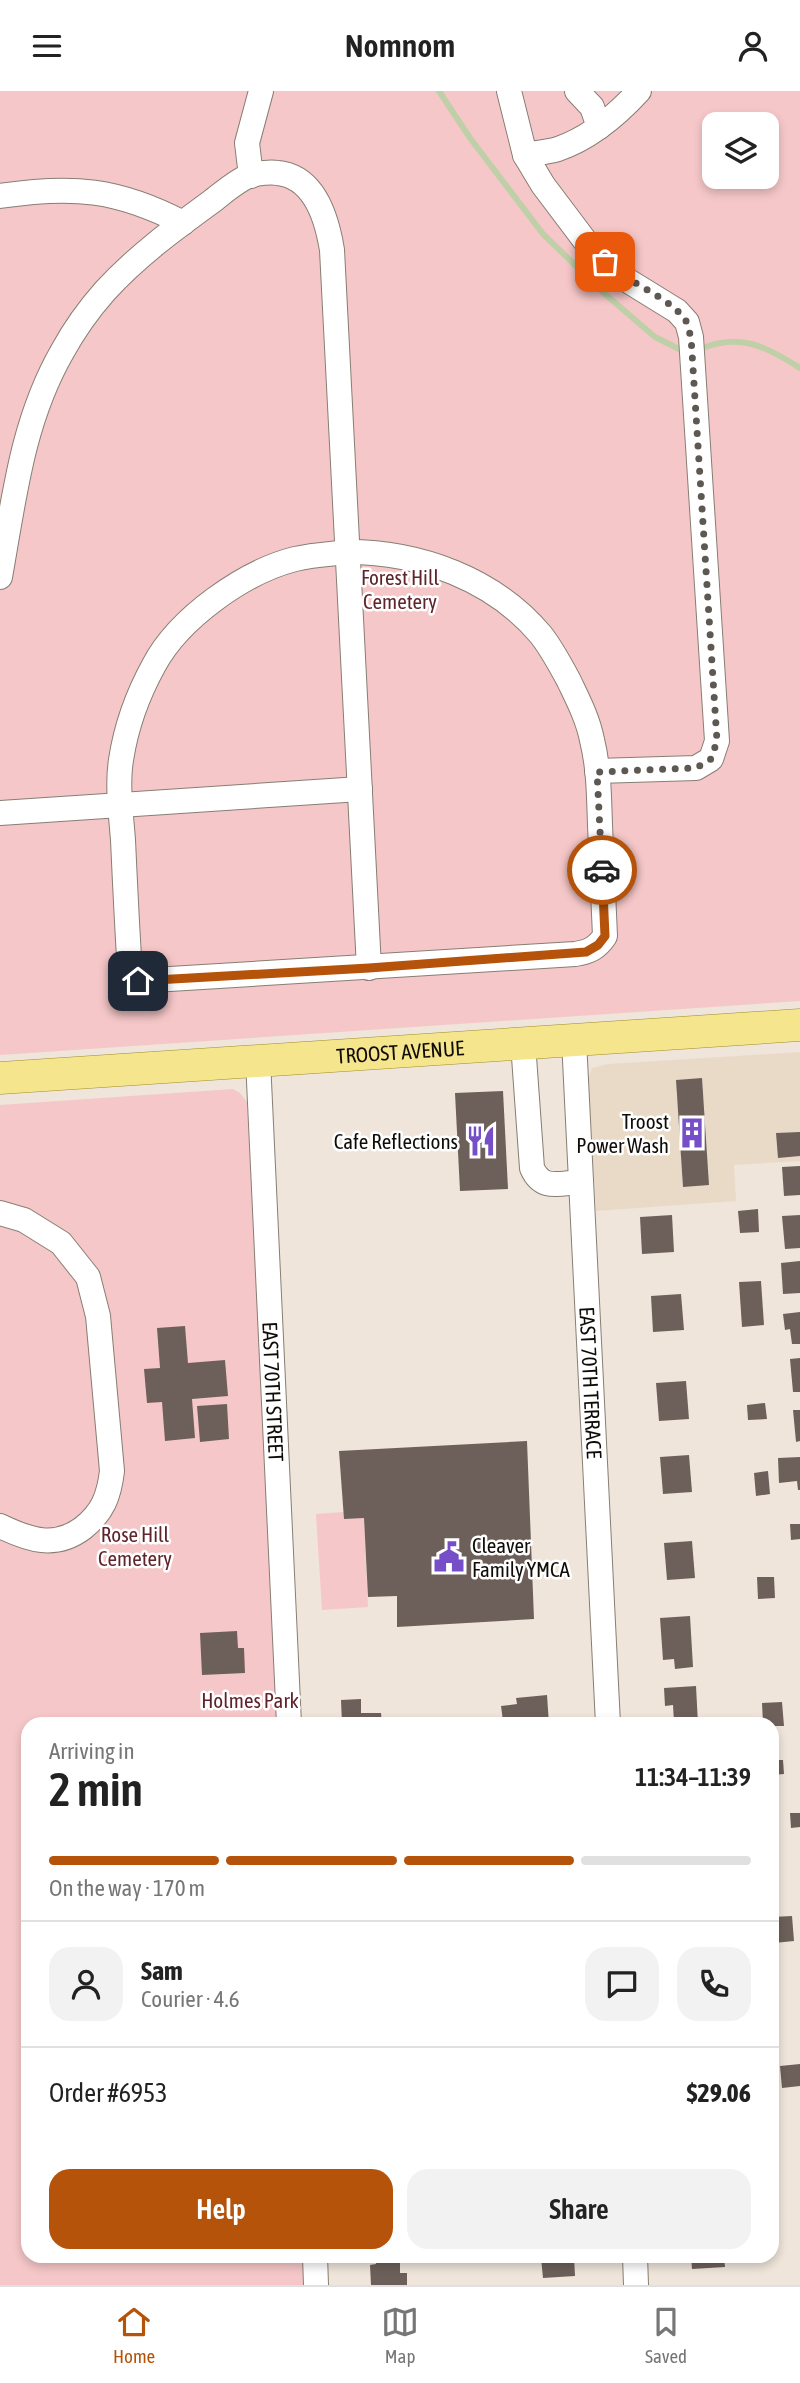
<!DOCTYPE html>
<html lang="en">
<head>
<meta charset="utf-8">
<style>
	body { margin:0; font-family:"Asap Condensed",sans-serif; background:#f2f2f2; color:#222; height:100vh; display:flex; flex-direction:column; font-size:26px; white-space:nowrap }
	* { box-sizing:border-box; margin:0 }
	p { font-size:23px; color:#767676 }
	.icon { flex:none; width:38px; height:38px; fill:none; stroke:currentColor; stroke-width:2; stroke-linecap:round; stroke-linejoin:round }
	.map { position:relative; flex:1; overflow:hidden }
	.side { position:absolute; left:21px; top:1626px; width:758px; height:546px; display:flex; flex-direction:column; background:#fff; border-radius:21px; box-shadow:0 4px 10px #0003 }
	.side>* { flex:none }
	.fabs { position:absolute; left:702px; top:21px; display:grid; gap:14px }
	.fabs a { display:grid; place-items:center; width:77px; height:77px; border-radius:14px; background:#fff; box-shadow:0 4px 10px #0003; font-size:35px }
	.pin { position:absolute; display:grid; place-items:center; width:60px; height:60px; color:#fff; margin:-30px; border-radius:14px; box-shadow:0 4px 10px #0006 }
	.courier { position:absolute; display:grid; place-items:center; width:70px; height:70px; margin:-35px; border:5px solid #b45309; border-radius:50%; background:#fff; color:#222; box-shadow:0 2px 9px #0007 }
	.summary em { font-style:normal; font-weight:600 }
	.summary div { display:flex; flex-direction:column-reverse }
	.summary { display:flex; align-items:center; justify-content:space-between; height:119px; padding:0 28px }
	h1 { font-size:46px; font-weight:600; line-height:52px }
	.bar { display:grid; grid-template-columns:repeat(4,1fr); gap:10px 7px; align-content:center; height:84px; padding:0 28px }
	.bar i { height:9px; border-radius:5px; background:#e0e0e0 }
	.bar .current { background:#b45309 }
	.bar p { grid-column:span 4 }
	.line { display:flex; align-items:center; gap:18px; padding:0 28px; border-top:2px solid #e0e0e0 }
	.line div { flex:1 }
	.round { display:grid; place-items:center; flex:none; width:74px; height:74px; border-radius:21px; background:#f2f2f2 }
	.action { display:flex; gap:14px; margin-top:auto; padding:14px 28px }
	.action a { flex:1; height:80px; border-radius:21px; background:#b45309; color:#fff; font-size:28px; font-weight:600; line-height:80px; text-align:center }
	.action a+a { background:#f2f2f2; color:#222 }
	header { display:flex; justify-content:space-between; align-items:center; height:91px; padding:0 28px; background:#fff; font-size:32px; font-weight:600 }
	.menu { display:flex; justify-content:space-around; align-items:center; height:98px; border-top:2px solid #e0e0e0; background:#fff; font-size:19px; color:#767676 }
	.menu a { display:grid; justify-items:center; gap:4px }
	.menu .current { color:#b45309 }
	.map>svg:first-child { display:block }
</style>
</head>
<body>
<header><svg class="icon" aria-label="menu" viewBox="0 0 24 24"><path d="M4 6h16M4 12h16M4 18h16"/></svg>Nomnom<svg class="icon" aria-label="person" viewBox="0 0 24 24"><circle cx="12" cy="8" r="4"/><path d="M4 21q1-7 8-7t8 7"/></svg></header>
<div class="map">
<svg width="800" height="2194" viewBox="0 0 800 2194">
	<rect width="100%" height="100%" fill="#efe5da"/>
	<path fill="#e9dac8" d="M800,961V1070L734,1074L736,1110L596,1120L588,988L592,977L608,973Z"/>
	<g fill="#f6c7c8" fill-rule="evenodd">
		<path d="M0,0H800V910L0,964ZM714,33H766V86H714Z"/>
		<path d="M233,998L240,1002L247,1011L280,1633H28V2165H304L305,2194H0V1014Z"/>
		<path d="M344,1421L364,1427L368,1516L322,1519L316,1423Z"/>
	</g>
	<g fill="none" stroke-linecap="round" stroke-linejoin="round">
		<g stroke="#bfd0a8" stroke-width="6">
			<path d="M439,0L470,47L543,143L605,203L655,246L679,258H685"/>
			<path d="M703,257C742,242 767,256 800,277"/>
		</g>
	</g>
	<g fill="#6d605a">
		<path d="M702,987L709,1094L683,1096L676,989Z"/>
		<path d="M503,1000L508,1098L460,1100L455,1002Z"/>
		<path d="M800,1041V1065L778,1067L776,1042Z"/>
		<path d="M800,1075V1104L784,1105L782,1076Z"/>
		<path d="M758,1118L759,1141L740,1142L738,1120Z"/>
		<path d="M672,1124L674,1161L642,1163L640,1126Z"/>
		<path d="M800,1124V1157L785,1158L782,1125Z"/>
		<path d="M800,1170V1202L783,1203L781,1172Z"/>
		<path d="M761,1190L764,1234L742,1236L739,1191Z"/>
		<path d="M681,1203L684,1239L653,1241L651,1205Z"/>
		<path d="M800,1221V1253H792L790,1238L785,1239L783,1223Z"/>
		<path d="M185,1235L188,1272L225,1269L228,1305L192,1308L195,1347L165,1350L162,1311L147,1312L144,1278L160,1277L157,1237Z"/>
		<path d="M800,1267V1301H793L790,1268Z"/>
		<path d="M686,1290L689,1328L659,1330L656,1292Z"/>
		<path d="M765,1312L767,1328L748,1329L747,1314Z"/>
		<path d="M227,1313L229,1348L200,1351L197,1315Z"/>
		<path d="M793,1319H800V1350L796,1351Z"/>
		<path d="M527,1350L534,1528L397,1536V1505L368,1506L364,1427L344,1428L339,1360Z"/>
		<path d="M689,1364L692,1401L663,1403L660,1366Z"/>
		<path d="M800,1366V1399H798L797,1390L779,1392L778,1367Z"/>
		<path d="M768,1380L770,1403L756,1405L754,1382Z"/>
		<path d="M790,1433H800V1448L791,1449Z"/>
		<path d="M692,1450L695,1487L667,1489L664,1452Z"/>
		<path d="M757,1486H774L775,1507L758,1508Z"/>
		<path d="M690,1525L693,1576L675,1578L674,1568L663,1569L660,1527Z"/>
		<path d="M237,1540L238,1557H244L245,1582L202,1584L200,1542Z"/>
		<path d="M696,1595L698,1633L674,1632L673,1614L665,1615L664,1597Z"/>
		<path d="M547,1604L549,1633L503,1630L501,1615L517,1613L516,1607Z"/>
		<path d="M361,1608V1622H381L382,1633H342L341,1609Z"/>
		<path d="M782,1611L784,1635H772V1633H763L762,1612Z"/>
		<path d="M772,1669H783L784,1683L772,1684Z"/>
		<path d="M790,1722H800V1736L791,1737Z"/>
		<path d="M792,1825L794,1850L774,1852L772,1826Z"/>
		<path d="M800,1973V1995L782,1997L780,1975Z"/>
		<path d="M375,2165H400V2182H407V2194H371L370,2174L376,2173Z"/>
		<path d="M519,2165H574L575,2185L543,2187L541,2167L519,2169Z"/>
		<path d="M691,2165H724L725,2176L692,2178Z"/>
	</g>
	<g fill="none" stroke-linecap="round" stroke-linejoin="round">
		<g stroke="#877e73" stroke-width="26">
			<g id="minor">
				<path d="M509,0L525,64L543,94L592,159L617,183L677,220L687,231L691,246L717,650L711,668L696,677L597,680"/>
				<path d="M577,0L592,16L599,36"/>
				<path d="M525,64C536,62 548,61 558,58C590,47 617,24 639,0"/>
				<path d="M251,85L247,52L261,0"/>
				<path d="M0,105C72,94 118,98 183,132"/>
				<path d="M348,461C420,461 494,488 541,544C552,558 561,575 569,590C578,609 588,628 592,649C599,677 599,706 600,734C602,771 603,808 605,845C597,857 589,861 575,863L137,890L130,881C127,837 125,793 123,749C121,723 117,694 121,669C126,636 138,603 154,574C179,527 244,481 295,468C312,464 330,463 348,461Z"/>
				<path d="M0,486C14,408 22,331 62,261C74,239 89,218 105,200C137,165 174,138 211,111C223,102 237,89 251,84C258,82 271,81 278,82C315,86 327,128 332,159L369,877"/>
				<path d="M0,722L360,698"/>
				<path id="s1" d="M574,949L608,1633"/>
				<path d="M523,952L532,1077C542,1100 559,1092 581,1091"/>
				<path id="s2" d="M258,969L289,1633"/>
				<path d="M0,1122L24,1129L61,1152L88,1186L98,1225L112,1380C109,1405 103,1421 83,1437C55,1458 29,1449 0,1435"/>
				<path d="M315,2165L316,2194"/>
				<path d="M635,2165L636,2194"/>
			</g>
		</g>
		<g stroke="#a08e2c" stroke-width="33">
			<g id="major">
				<path id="s3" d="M0,987L800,934"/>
			</g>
		</g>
		<use href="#minor" stroke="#fff" stroke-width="24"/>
		<use href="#major" stroke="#f5e58c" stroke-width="32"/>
	</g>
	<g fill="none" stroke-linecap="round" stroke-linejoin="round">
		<path stroke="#5d5852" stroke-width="7" stroke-dasharray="0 12.6" d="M602,779L597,681L696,677L711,668L717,650L691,246C689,241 688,234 686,230C672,207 626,191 605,171"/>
		<path stroke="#b45309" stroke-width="9" d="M138,890L369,877L586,861L598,854L605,845L602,779"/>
	</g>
	<defs>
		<g id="building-bare" transform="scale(2.415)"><path d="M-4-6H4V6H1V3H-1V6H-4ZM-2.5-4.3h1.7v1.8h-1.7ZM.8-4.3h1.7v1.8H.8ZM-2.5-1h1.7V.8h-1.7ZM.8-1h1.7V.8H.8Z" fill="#764fc8" stroke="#fff" stroke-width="2.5" paint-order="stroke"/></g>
		<g id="restaurant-bare" transform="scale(2.415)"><path d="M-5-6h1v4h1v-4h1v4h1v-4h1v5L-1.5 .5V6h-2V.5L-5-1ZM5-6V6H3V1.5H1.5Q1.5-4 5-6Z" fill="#764fc8" stroke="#fff" stroke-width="2.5" paint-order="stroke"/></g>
		<g id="civic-bare" transform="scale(2.415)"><path d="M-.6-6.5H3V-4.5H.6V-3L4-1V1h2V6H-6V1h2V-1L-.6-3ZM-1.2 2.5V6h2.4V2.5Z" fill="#764fc8" stroke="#fff" stroke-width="2.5" paint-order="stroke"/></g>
	</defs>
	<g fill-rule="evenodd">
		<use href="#building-bare" x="692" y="1042"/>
		<use href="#restaurant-bare" x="481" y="1050"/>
		<use href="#civic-bare" x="449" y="1466"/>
	</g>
	<g text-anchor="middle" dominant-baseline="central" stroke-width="5" stroke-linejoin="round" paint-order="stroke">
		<g font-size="21" fill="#5f232a" stroke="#fff">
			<text x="400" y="486">Forest Hill<tspan x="400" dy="24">Cemetery</tspan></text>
			<text x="135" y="1443">Rose Hill<tspan x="135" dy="24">Cemetery</tspan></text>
			<text x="250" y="1609">Holmes Park</text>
		</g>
		<g font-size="21" fill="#0f0c08" stroke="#fff">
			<text stroke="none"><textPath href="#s3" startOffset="401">TROOST AVENUE</textPath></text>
			<text stroke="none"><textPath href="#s1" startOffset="343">EAST 70TH TERRACE</textPath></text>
			<text stroke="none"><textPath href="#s2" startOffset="332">EAST 70TH STREET</textPath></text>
		</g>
		<g font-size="21" fill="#0f0c08" stroke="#fff" text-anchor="end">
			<text x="669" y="1030">Troost<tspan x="669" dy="24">Power Wash</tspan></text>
			<text x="458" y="1050">Cafe Reflections</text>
			<text x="472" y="1454" text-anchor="start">Cleaver<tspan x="472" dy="24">Family YMCA</tspan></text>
		</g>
	</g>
</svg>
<div class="fabs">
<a><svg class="icon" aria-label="layers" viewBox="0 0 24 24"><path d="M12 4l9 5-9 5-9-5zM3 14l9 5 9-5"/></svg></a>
</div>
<div class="pin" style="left:605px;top:171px;background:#ea580c"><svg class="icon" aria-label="bag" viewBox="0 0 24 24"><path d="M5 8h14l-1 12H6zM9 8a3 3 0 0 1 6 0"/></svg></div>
<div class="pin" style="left:138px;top:890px;background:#1f2937"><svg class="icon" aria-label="home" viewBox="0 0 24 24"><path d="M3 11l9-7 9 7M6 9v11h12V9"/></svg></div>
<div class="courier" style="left:602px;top:779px"><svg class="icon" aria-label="car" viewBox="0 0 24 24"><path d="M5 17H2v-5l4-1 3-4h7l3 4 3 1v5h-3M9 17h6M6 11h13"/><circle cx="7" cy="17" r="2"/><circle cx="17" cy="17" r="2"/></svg></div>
<section class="side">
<div class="summary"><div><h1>2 min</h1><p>Arriving in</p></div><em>11:34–11:39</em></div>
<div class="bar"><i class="current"></i><i class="current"></i><i class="current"></i><i></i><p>On the way · 170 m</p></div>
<div class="line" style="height:126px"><a class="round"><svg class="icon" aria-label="person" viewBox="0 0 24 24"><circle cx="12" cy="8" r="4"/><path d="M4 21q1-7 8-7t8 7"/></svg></a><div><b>Sam</b><p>Courier · 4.6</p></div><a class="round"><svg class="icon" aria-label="chat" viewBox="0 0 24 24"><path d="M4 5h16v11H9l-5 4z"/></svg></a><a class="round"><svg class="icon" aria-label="phone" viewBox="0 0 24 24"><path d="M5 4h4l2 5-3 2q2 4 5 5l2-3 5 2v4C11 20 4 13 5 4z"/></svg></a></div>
<div class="line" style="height:91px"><div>Order #6953</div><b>$29.06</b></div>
<div class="action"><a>Help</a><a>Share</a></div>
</section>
</div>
<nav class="menu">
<a class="current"><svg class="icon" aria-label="home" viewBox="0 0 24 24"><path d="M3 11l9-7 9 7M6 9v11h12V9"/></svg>Home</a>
<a><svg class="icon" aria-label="map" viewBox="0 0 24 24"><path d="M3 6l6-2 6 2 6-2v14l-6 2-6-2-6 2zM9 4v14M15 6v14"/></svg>Map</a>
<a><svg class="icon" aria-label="saved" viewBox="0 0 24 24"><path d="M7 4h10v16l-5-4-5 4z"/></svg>Saved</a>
</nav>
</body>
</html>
